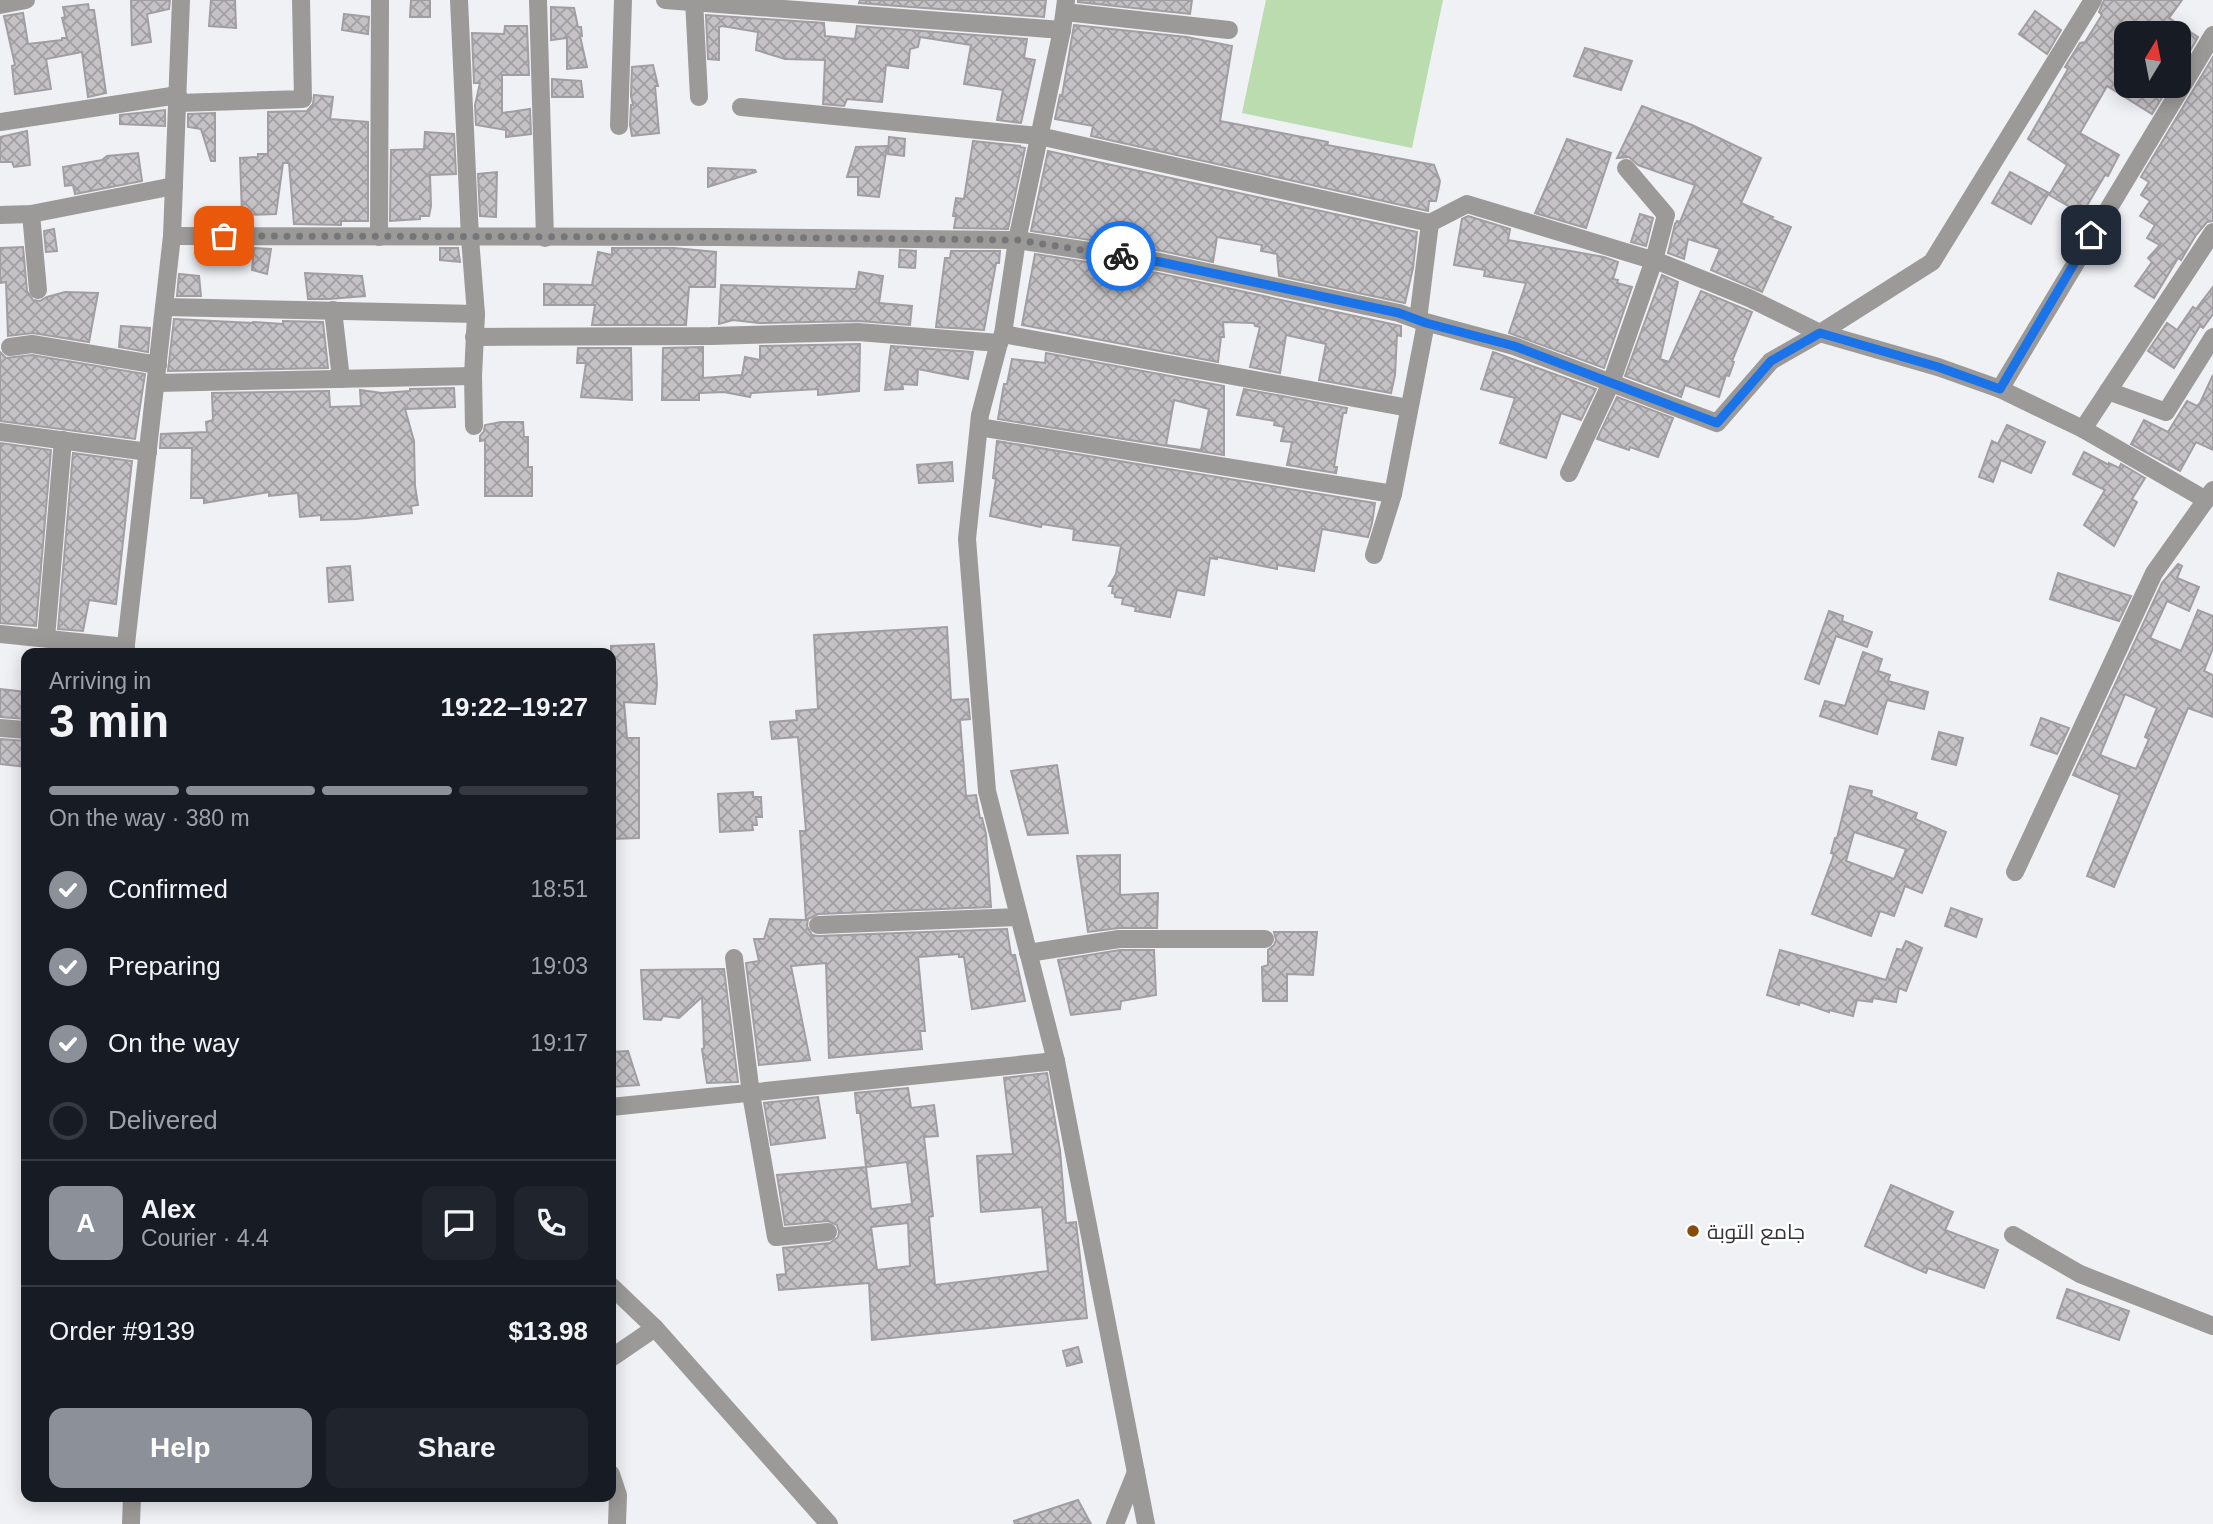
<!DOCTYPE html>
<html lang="en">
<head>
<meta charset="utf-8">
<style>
	body { margin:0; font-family:Helvetica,Cairo,sans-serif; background:#20242c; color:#f1f3f6; height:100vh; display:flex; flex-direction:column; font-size:26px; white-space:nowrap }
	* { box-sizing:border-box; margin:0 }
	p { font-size:23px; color:#9ea1a6 }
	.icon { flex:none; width:38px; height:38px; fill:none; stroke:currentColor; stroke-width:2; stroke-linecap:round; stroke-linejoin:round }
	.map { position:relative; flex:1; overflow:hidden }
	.drawer { position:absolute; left:21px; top:648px; width:595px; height:854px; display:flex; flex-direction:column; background:#171b24; border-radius:14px; box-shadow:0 4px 18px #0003 }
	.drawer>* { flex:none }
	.needle { width:46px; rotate:10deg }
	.buttons { position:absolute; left:2114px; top:21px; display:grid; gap:14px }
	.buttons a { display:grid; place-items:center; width:77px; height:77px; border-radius:14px; background:#171b24; box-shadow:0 4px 18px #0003; font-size:35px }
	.pin { position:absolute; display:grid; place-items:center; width:60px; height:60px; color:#fff; margin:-30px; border-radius:14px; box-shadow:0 4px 10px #0006 }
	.courier { position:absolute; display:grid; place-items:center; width:70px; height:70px; margin:-35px; border:5px solid #1a73e8; border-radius:50%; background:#fff; color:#222; box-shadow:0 2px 9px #0007 }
	.head em { font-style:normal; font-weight:600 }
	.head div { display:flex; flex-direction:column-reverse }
	.head { display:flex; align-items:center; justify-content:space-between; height:119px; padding:0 28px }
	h1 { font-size:46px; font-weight:600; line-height:52px }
	.bar { display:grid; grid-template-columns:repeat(4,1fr); gap:10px 7px; align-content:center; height:84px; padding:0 28px }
	.bar i { height:9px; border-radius:5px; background:#363941 }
	.bar .on { background:#8c9099 }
	.bar p { grid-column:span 4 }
	.line { display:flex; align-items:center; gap:18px; padding:0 28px; border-top:2px solid #363941 }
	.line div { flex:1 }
	.round { display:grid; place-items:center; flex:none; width:74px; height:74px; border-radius:14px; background:#20242c }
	ol { padding:0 28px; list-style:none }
	li { display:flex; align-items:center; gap:21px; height:77px }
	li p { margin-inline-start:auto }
	li .icon { padding:7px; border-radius:50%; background:#8c9099; color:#fff; stroke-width:4 }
	li:last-child { color:#9ea1a6 }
	li i { width:38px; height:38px; border:4px solid #363941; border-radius:50% }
	.button { display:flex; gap:14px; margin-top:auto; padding:14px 28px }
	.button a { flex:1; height:80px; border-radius:14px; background:#8c9099; color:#fff; font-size:28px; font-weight:600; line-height:80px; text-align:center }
	.button a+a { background:#20242c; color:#f1f3f6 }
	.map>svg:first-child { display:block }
</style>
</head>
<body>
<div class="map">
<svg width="2213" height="1524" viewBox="0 0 2213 1524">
	<defs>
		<pattern id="building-cross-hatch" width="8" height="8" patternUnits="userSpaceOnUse" patternTransform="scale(1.75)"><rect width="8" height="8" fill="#c5c2c6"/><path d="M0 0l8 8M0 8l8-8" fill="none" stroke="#a19ea2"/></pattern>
	</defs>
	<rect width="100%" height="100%" fill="#eff1f5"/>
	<path fill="#bbdcae" d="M1266,0H1443L1412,148L1242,113Z"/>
	<g fill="url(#building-cross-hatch)" stroke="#a19ea2" stroke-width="2" fill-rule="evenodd">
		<path d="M131,0H170L169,9L147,14L151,42L132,45Z"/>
		<path d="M211,0H235L236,28L209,26Z"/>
		<path d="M411,0H430V17H410Z"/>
		<path d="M860,0H1046L1044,17L859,3Z"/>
		<path d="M1078,0H1192L1190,14L1078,2Z"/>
		<path d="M2104,0H2182L2169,18L2198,37L2179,70V33H2126V86H2158L2166,91L2152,114L2107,86L2080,133L2119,155L2108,176L2105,175L2082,214L2049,195L2067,165L2028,139L2068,69L2065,67L2080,43L2085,42L2102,15L2099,12Z"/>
		<path d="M88,4L89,10H94L106,93L88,97L82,52L46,59L51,89L15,94L12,66L15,65L4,16L23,13L28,44L62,40V38H67L62,18L65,17L63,7Z"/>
		<path d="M551,7L574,8L578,27H581L582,36H580L587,67L567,69V38L551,40Z"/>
		<path d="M2035,11L2061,30L2047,54L2019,34Z"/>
		<path d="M344,14L369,17L368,34L342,30Z"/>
		<path d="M706,15L824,23L825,36L855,39L857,26L1027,39L1024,58L1035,60L1021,123L997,120L1003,90L964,84L971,45L920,37L918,47L910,49L908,68L886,65L882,102L847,99L844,106L823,104L825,60L785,59L756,50L758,32L722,26L719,27V60L708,59Z"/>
		<path d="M1074,25L1187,37L1232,46L1220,121L1328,142L1327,145L1434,165L1440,181L1436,201H1429L1428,211L1091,136L1093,126L1055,119L1060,95L1062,96Z"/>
		<path d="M505,26H527L529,75H502V113L530,109L531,134L506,137V130L476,125L475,105L480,83H474L472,33L504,34Z"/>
		<path d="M1585,48L1632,61L1621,90L1574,76Z"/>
		<path d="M2213,57V221L2207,222L2196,235L2181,260L2178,258L2154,298L2135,286L2152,262L2148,258L2160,245L2147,238L2155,225L2140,216L2150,201L2141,195L2149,182L2141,177Z"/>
		<path d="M653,65L658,86H655L659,133L632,136L630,125L631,105H633L631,96L632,67Z"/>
		<path d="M552,79L581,81L583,97H552Z"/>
		<path d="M314,95L333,97L330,119L368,122V221H341V225L294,224L289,163H283L276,214L242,215L240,158L258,157V154H268V112L307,111L313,104Z"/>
		<path d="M1642,106L1692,125L1761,158L1741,203L1773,217L1771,219L1791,227L1762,292L1711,270L1720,249L1688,239L1684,259L1668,253L1675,224L1677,221L1680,222L1695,185L1638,165L1629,157L1617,158Z"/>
		<path d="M165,110V126L120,124V115Z"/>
		<path d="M215,113V161H211L201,129L188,127V114Z"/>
		<path d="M27,131L30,165L14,167L12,162H0V137Z"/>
		<path d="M425,132L454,134L456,174L430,175L431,206L429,216H420V219L390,221L391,150L424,149Z"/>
		<path d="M889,137L905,139L904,156L888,154Z"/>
		<path d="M1567,139L1611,153L1586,228L1535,213Z"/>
		<path d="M973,141L1020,146V147L1025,148L1008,229L954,228L956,216H953L956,198L964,199Z"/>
		<path d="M887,146L879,197L858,195V177H847L856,147Z"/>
		<path d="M1048,151L1417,232L1413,268L1405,303L1279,276L1277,254L1261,251L1262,245L1217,237L1213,262L1162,251L1031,231Z"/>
		<path d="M138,153L142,181L75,194L73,185L65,186L63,167L102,160L107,156Z"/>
		<path d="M708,168L755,170L756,172L708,187Z"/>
		<path d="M497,172L496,217L480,216L478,174Z"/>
		<path d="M2010,172L2049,193L2031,224L1992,203Z"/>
		<path d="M1640,214L1653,218L1646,246L1631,242Z"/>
		<path d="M1468,216L1510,229L1508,240L1604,257L1618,262L1613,279L1618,280L1617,283L1632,287L1604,368L1509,333L1526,283L1484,276L1485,270L1454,265L1462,219Z"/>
		<path d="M54,229L57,251L46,252L44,231Z"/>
		<path d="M23,247L27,291L33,300L40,301L47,297L65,292L98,293L89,342L33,333L8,336L6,282L0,283V248Z"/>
		<path d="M254,248L271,249L267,274L252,270Z"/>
		<path d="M440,248H458L460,262L440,260Z"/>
		<path d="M612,248H674L716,252L715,287H689L686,325H592L595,305H544V284L592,285L598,252L612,255Z"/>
		<path d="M900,250L916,251L915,268L899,267Z"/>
		<path d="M951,251H1000L999,263H996L984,330L936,327L945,258H950Z"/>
		<path d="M1035,254L1158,273L1401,326V336L1397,335L1395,375L1391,393L1319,380L1326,344L1286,335L1280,373L1250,367L1260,327L1255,326L1254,323L1223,322L1224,337H1221L1218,362L1022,325Z"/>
		<path d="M859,272L883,276L879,303L912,306L910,325L859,321L759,323L733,320L719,324L721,285L856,289Z"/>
		<path d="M305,273L362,276L365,296L329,299H308Z"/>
		<path d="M179,274L199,276L201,296H177Z"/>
		<path d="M1662,275L1678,282L1660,359L1669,362L1701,291L1752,312L1732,361L1734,362L1729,376L1726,375L1719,397L1685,385L1681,397L1625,376Z"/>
		<path d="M2213,287V314L2203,328L2200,326L2174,368L2148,351L2167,323L2177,330L2193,307L2196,309Z"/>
		<path d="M174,319L253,323V322L283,324V321L323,322L328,368L168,371Z"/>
		<path d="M121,326L150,328L148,352L119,347Z"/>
		<path d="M860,344L859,391L818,395V389L751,393L750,397L724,392L699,393V400H662L663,348L703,347V378L742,375L745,357L760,360V346Z"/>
		<path d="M891,346L973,352L968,379L918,369L917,385L902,384L903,389L885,390Z"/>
		<path d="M578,348H631L632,400L581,397L586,363H577Z"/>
		<path d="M0,352L6,358L32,355L145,374L135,439L0,421Z"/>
		<path d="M1493,352L1596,389L1581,420L1561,413L1546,458L1500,443L1515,398L1481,389Z"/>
		<path d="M1046,353L1224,386V455L998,419L1004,384H1007L1012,359L1045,363ZM1174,400L1209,409L1201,450L1166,445Z"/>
		<path d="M2213,375V450L2196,442L2180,471L2131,444L2144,420L2168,432L2187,401L2197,406L2200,403Z"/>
		<path d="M454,388L455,407L405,409L414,441L415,486L418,505L411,506L412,513L356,519L321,520V515L300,517L298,493L269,496V492L204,503V498H191L192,448H160L161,434L207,432L206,422L213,420L212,393L329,391L330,407L361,406L360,390L382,393L410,391V389Z"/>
		<path d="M1244,389L1347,408L1346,413H1343L1338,442L1334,467H1337L1336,473L1287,465L1292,442L1281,441L1284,427L1274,425L1275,421L1237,415Z"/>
		<path d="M1617,397L1673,418L1658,457L1630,447L1629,450L1597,439Z"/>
		<path d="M501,422H523L524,437H528V467H532V496H485V440L480,441V436L484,431L485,425Z"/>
		<path d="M2007,425L2045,442L2031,473L2001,460L1993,482L1979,477L1992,441L1998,444Z"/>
		<path d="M997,441L1375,503L1372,523L1368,537L1322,529L1314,571L1277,565V569L1217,557V559L1210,558L1204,595L1177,590L1170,617L1135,611L1136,607L1122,604L1123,598L1115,597V594L1112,593L1113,586H1109L1116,574L1121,546L1073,540L1074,529L1042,524L1041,527L990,516L996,479L993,478Z"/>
		<path d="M0,443L51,450L36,626L0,623Z"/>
		<path d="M2084,452L2109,465V463L2119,468L2121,464L2145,478L2132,499L2137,502L2114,546L2084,525L2105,490L2073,474Z"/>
		<path d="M73,453L132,461L116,604L89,600L83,631L58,629Z"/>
		<path d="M952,462L953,481L919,483L917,465Z"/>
		<path d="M2178,564L2182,566L2177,578L2199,587L2189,611L2167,601L2150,638L2181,651L2198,610L2213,616V648L2204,671L2213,675V717L2188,708L2114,887L2087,876L2120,795L2073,775L2162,583ZM2125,694L2157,708L2145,737L2149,739L2136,769L2100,755Z"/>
		<path d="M350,566L353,600L329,602L327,568Z"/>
		<path d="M2058,573L2131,596L2119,621L2050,599Z"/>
		<path d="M1829,611L1843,616L1842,621L1872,632L1867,647L1836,636L1819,684L1805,679Z"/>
		<path d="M947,627L951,700L968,699L970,719L960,720L966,796L976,795L980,818H982L986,834L991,907L818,914L808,919L807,926L812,935L818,936L1007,929L1011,955H1015L1025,1001L972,1009L964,957H959V954L918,957L925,1031H920L922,1049L829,1058L826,963L791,966L810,1060L759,1065L746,963L759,961L754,939H764L770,919L806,920L800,831H806L798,737L772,739L770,722L797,720L796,711L818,709L814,635Z"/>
		<path d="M654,644L657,685L655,704L624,702L627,738H639V838L611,839V646Z"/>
		<path d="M1863,652L1882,659L1878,671L1890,675L1888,681L1928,692L1924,709L1887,700L1877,734L1820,716L1825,701L1845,706Z"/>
		<path d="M0,689L26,692V719L0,717Z"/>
		<path d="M2041,718L2069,728L2057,754L2031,745Z"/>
		<path d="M1939,732L1963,738L1956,765L1932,759Z"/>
		<path d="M0,739L26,741V767L0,764Z"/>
		<path d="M1057,765L1068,833L1028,835L1011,771Z"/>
		<path d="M1850,786L1872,791L1871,796L1917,813L1915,819L1946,832L1922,893L1905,886L1894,916L1880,911L1871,936L1812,914L1832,860L1834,854L1831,853L1835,838H1837ZM1854,832L1906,849L1894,879L1846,861Z"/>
		<path d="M753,792V797H761L762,817H756L757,825H752L753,830L720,832L718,794Z"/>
		<path d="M1120,855V895L1158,893L1157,928H1119L1088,932L1077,856Z"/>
		<path d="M1951,908L1982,919L1976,937L1945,926Z"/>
		<path d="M1274,932H1317L1313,975L1287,974V1001H1263L1262,967L1268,965V950L1274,945L1276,940Z"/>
		<path d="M1906,941L1922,948L1906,991L1899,988L1896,1002L1873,998L1872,1002L1857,1000L1853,1016L1829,1010V1012L1800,1002L1799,1005L1767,995L1780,950L1886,980L1897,949L1902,950Z"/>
		<path d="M1120,950H1154L1156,995L1121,1001L1120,1009L1071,1015L1058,960Z"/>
		<path d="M724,969L738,1082L707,1083L702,1049L704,1048L702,997L679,1018L663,1016L661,1020L644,1019L641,970Z"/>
		<path d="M628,1051L639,1085L611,1087V1052Z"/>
		<path d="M1047,1073L1060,1150L1066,1223L1076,1222L1087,1318L872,1340L869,1283L779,1290L777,1275L786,1274L783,1248L830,1243L838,1237L839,1232L837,1225L828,1221L785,1225L777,1175L866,1167L860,1113H857L855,1093L908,1088L911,1108L934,1105L938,1136L924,1137L933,1216L929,1217L935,1285L1048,1271L1042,1207L981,1212L977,1156L1013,1154L1004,1078ZM907,1162L912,1204L871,1209L866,1167ZM908,1223L910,1266L877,1270L871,1227Z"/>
		<path d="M818,1097L825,1138L771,1145L764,1103Z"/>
		<path d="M1891,1185L1953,1212L1945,1230L1998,1250L1984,1288L1928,1268L1926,1273L1865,1246Z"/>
		<path d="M2067,1289L2129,1311L2119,1340L2057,1318Z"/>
		<path d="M1078,1347L1082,1362L1067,1366L1063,1351Z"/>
		<path d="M1078,1500L1091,1524H1015L1014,1521Z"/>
	</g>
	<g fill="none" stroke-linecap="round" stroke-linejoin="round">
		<g stroke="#9c9a98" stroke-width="18">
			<path d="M459,0L470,238L476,314L473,376L474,426"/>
			<path d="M538,0L545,238"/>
			<path d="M665,0L1062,30"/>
			<path d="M694,0L699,97"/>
			<path d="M1066,0L1062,30L1017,240L1003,334L999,343L980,415L967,539L987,791L1056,1061L1146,1524"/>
			<path d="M0,5L26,0"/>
			<path d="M1065,12L1229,30"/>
			<path d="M178,103L303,99L301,0"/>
			<path d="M741,107L1039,136L1430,223L1467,204L1662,263L1749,298L1820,333L1938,367L2000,389L2083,429L2206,500"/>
			<path d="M0,122L178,95"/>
			<path d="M619,126L623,0"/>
			<path d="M31,214L38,290"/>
			<path d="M0,215L31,214L174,186"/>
			<path d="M172,236L721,237L1017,240L1160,262L1399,313L1418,320L1430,223"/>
			<path d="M379,237L380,0"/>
			<path d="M164,307L476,314"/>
			<path d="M333,310L341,379"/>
			<path d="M1418,320L1514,346L1717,423L1771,361L1820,333L1932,262L2093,0"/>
			<path d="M1003,334L1409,408"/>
			<path d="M474,337L711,336L858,332L999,343"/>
			<path d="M10,347L32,344L158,365"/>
			<path d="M156,383L473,376"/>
			<path d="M2000,389L2213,35"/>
			<path d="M2108,391L2166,412L2213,337"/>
			<path d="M979,427L1393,494"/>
			<path d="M2083,429L2213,232"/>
			<path d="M0,432L148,452"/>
			<path d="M1569,473L1611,383L1654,260L1666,215L1626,168"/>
			<path d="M1374,555L1393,494L1426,323"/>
			<path d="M0,634L126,647"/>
			<path d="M46,638L63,440"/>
			<path d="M125,653L172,236L181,0"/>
			<path d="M0,728L26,730"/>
			<path d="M2015,872L2154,573L2213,490"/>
			<path d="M818,925L1019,917"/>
			<path d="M1028,953L1119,939H1265"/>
			<path d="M734,958L751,1094L776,1237L828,1232"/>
			<path d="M611,1107L1056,1061"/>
			<path d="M2013,1235L2080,1274L2213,1326"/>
			<path d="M611,1286L655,1328L829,1524"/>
			<path d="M611,1358L655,1328"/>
			<path d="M611,1474L618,1495L617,1524"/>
			<path d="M131,1524L132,1496"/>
			<path d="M1115,1524L1136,1472"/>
		</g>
	</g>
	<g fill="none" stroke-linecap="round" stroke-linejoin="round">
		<path stroke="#757679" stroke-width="7" stroke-dasharray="0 12.6" d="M224,236L721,237L1017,240L1121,256"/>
		<path stroke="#1a73e8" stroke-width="9" d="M1121,256L1160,262L1399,313L1426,323L1514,346L1717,423L1771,361L1820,333L1938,367L2000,389L2091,235"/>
	</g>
	<circle fill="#884c0a" stroke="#fefeff" stroke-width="2.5" cx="1693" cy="1231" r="7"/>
	<g text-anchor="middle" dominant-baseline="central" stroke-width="5" stroke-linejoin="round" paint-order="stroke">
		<g font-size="21" fill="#343436" stroke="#fefeff" text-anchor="start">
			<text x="1707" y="1231">جامع التوبة</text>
		</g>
	</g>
</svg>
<div class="buttons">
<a><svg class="needle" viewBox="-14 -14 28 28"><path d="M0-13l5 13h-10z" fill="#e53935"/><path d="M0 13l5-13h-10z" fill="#9ea1a6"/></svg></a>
</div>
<div class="pin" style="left:224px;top:236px;background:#ea580c"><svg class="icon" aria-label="bag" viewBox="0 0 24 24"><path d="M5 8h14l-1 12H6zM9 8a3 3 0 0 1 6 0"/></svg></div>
<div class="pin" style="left:2091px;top:235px;background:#1f2937"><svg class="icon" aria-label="home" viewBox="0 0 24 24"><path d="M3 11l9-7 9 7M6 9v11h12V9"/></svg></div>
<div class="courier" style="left:1121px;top:256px"><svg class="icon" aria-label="bike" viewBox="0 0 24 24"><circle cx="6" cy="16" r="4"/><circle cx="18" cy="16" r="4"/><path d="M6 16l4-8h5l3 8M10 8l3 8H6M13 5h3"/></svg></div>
<section class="drawer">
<div class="head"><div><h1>3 min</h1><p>Arriving in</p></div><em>19:22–19:27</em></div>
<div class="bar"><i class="on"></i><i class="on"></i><i class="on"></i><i></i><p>On the way · 380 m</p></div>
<ol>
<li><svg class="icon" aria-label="check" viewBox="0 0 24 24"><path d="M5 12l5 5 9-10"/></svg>Confirmed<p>18:51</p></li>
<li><svg class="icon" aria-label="check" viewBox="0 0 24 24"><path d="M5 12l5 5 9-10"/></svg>Preparing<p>19:03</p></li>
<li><svg class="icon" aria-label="check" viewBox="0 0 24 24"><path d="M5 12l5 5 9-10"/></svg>On the way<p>19:17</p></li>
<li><i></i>Delivered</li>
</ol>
<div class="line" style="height:126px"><b class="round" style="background:#8c9099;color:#fff">A</b><div><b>Alex</b><p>Courier · 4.4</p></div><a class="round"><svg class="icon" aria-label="chat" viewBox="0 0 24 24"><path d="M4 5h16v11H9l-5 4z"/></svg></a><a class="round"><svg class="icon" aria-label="phone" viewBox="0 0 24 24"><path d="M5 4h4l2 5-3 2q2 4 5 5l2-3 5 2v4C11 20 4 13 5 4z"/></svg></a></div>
<div class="line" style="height:91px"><div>Order #9139</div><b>$13.98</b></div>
<div class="button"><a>Help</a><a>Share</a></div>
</section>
</div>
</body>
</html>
